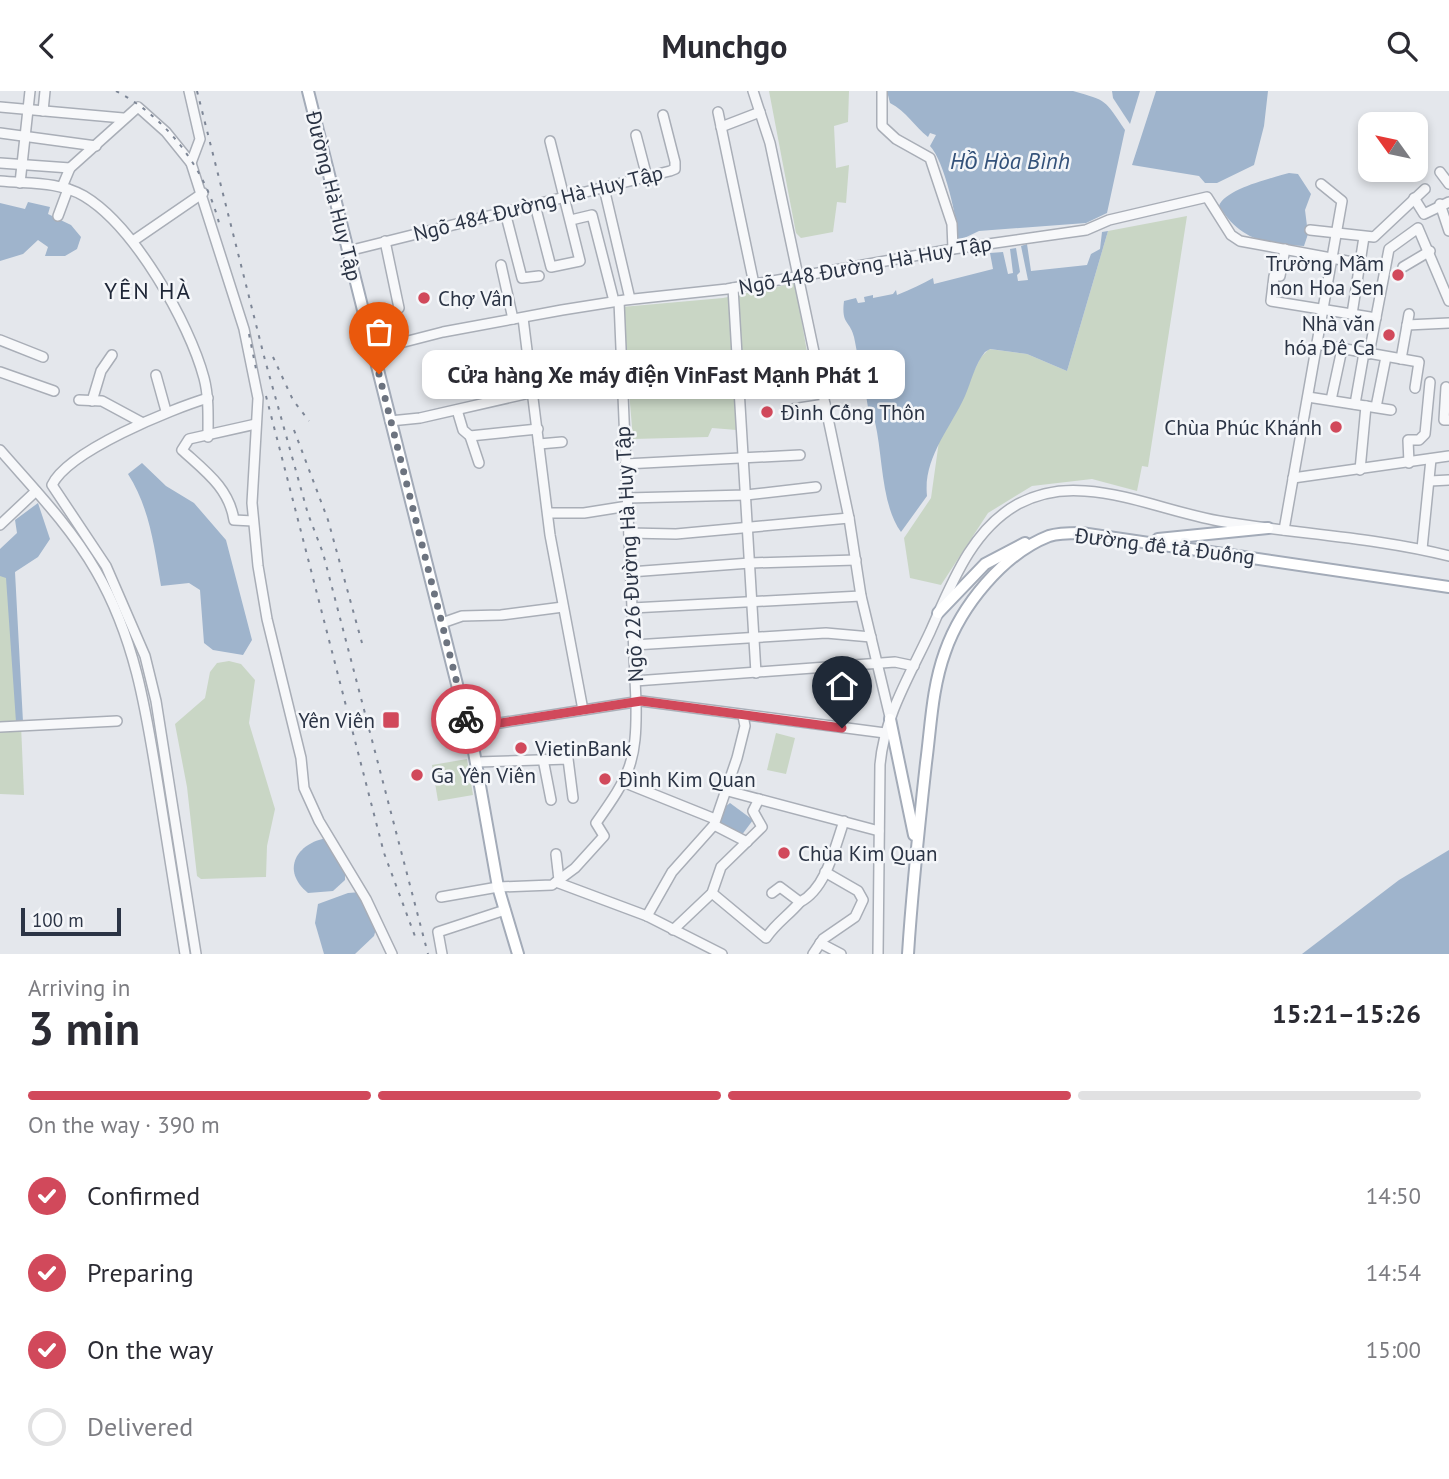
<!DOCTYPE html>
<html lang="en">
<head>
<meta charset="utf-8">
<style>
	body { margin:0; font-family:"PT Sans",sans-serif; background:#f7f7f7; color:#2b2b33; height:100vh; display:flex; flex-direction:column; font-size:26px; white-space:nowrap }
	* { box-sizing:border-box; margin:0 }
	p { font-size:23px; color:#7c7c81 }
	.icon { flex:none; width:38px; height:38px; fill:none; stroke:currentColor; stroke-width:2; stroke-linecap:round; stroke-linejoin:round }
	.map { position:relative; height:863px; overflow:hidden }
	.drawer { display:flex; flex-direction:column; background:#fff; flex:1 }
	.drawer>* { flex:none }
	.needle { width:46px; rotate:303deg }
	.fabs { position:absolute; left:1358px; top:21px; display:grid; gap:14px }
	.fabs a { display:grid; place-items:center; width:70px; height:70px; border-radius:14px; background:#fff; box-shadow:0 4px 10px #0003; font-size:35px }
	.scale { position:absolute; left:21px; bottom:18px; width:100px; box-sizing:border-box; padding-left:7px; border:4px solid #2b3445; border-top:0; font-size:19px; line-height:24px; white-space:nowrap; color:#2b3445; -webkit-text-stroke:5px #f4f6f9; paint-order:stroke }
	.pin { position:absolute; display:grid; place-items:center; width:60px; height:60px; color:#fff; margin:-72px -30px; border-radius:50% 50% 50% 0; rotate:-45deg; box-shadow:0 0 7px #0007 }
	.pin .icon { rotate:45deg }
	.courier { position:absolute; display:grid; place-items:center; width:70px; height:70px; margin:-35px; border:5px solid #d1495b; border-radius:50%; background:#fff; color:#222; box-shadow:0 2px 9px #0007 }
	.bubble { position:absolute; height:49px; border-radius:14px; background:#fff; box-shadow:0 4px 10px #0003; font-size:23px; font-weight:800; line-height:49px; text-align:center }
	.head em { font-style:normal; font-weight:800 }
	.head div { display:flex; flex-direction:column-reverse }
	.head { display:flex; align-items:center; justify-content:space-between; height:119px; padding:0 28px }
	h1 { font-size:46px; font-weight:800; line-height:52px }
	.bar { display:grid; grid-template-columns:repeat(4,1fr); gap:10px 7px; align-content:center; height:84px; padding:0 28px }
	.bar i { height:9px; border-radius:5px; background:#e1e1e2 }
	.bar .current { background:#d1495b }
	.bar p { grid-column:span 4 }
	ol { padding:0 28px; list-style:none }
	li { display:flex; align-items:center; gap:21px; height:77px }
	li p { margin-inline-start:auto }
	li .icon { padding:7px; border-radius:50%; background:#d1495b; color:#fff; stroke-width:4 }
	li:last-child { color:#7c7c81 }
	li i { width:38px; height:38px; border:4px solid #e1e1e2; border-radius:50% }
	header { display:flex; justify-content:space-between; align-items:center; height:91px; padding:0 28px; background:#fff; font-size:32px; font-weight:800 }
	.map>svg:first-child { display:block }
</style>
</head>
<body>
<header><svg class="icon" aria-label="back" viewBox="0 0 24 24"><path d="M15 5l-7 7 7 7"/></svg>Munchgo<svg class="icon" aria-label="search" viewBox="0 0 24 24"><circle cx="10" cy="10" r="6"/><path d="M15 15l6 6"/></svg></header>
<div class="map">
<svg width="1449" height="863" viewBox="0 0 1449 863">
	<rect width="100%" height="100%" fill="#e4e7ec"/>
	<g fill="#c9d6c5">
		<path d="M769,0H849L848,31L834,35L836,77L849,74L846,112L837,111L833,141L801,147L796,142Z"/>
		<path d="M1187,125L1148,376L1142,375L1137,400L1092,388L1032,395L988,422L941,494L910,487L904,447L931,407L939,350L981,266L989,258L1027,263L1067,280L1108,140Z"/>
		<path d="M795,192L811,284L735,291L737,339L712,337L708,346L633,348L622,216L723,207Z"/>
		<path d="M14,468L24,704L0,703V477Z"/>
		<path d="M229,570L241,573L255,589L249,632L275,718L267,755L266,786L201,788L197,785L187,696L175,633L205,607L210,581L217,572Z"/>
		<path d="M776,642L795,647L786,683L767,679Z"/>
		<path d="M467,668L473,704L438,710L432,674Z"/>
	</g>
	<g fill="#9fb4cc">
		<path d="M887,0H1073C1108,10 1104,8 1125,39L1107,122L1086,132L979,140L958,150C958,129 944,69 930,55L936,44L930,42L928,46C914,35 907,21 890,12Z"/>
		<path d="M1112,0H1140L1130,33L1113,7Z"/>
		<path d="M1156,0H1268L1264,35L1254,74L1217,92H1205L1199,85L1132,74Z"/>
		<path d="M1289,82L1298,83L1311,103L1305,119L1308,143L1304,155C1266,153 1241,150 1219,115C1225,98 1272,87 1289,82Z"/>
		<path d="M28,111L50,116L48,123L71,134L81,146L77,158L65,165H45L48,156L38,149L23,163L0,170V112L25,118Z"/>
		<path d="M1108,140L1067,280L1027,263L990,258L985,261C975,273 971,291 965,305C950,338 923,367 927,405L901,441C881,414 883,365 875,331L870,329L865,298L869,294C858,278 858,264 854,246C850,229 841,234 844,210L856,207L858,212L865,211L864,206L873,204V207L893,203L896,199L897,204C911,198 923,193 933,187L934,193L993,178L990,162L1003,161L1008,183L1013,182L1010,158L1016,157L1020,181L1017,184L1018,190L1028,189L1021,155L1027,153L1031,180L1087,174L1091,163L1100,158L1102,141Z"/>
		<path d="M142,372L166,395L194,412L226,449L252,549L243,564L213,559L204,552L200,499L189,492L161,495C154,455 150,418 128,383Z"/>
		<path d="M38,412L50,448L38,466L15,481L23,631H16L6,487L0,485V458L17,442L15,429Z"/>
		<path d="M730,712L753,729L741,745L719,732L725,716Z"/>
		<path d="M327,747L345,781V789L333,800L308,802C280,779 297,752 327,747Z"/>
		<path d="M1449,759V863H1302L1399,789Z"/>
		<path d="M361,801L376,838L374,845L355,863H324L315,832L318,813L348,802Z"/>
	</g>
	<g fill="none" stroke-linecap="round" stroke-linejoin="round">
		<g stroke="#a9aeb7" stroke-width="12">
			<g id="minor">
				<path d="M189,0L200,48L191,72"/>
				<path d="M753,0L770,52L849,427L861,505L890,626"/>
				<path d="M882,0V35L896,48L930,67L952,133L953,158"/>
				<path d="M0,16L123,27"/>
				<path d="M43,20L45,0"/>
				<path d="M718,21L754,193"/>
				<path d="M721,36L760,21"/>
				<path d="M0,42L96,55"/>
				<path d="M636,44L647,86"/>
				<path d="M0,72L70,77"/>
				<path d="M1440,81L1449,93"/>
				<path d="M0,90C28,93 58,90 84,105C134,135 189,231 204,287C209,306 208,326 208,346"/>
				<path d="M20,92L30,0"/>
				<path d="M62,96L70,77L138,16L166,41L191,72L244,238L258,307L252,412L258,475L267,528L301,667L304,697L319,730L366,808L392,863"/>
				<path d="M604,97L630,208"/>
				<path d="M1414,107L1424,123L1449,111"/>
				<path d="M1440,113L1449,140"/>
				<path d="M535,114L551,176L580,170L550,50"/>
				<path d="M505,121L522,187L539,185"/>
				<path d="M58,125L68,98"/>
				<path d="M571,129L592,124L614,210"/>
				<path d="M1310,139L1374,146L1425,98"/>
				<path d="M133,150L203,102"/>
				<path d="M385,150L399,217"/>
				<path d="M1285,158L1280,185H1274L1271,210L1376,227"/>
				<path d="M348,160L670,80L675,78V71L663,24"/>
				<path d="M501,174L513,228"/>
				<path d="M1403,176L1430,160"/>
				<path d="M733,197L756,582"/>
				<path d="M1352,223L1364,146"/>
				<path d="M523,227L550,444L583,619"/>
				<path d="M1407,234L1449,232"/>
				<path d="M0,249L43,266"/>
				<path d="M1317,253L1419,271L1415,297"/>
				<path d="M373,259L443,241L562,219L625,209L727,198L953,158L1086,139L1109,129L1207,106L1231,144L1240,150L1385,177"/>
				<path d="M1369,263L1389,158L1418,137L1449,210"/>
				<path d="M1401,268L1409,223"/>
				<path d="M0,281L54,300"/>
				<path d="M156,284L166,320"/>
				<path d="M739,294L820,289"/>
				<path d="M1446,296L1444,329H1449"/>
				<path d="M1308,306L1391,319"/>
				<path d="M79,309L102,310L141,331"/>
				<path d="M1331,309L1342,258"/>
				<path d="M92,310L101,280L112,264"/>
				<path d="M1355,313L1364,262"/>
				<path d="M1376,316L1386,266"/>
				<path d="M457,319L463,339L470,345L538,338"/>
				<path d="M786,319L825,313"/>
				<path d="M390,330L420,327L534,301L621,290"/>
				<path d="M470,345L479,372"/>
				<path d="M539,353L562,351"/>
				<path d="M0,359C34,398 70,435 96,480C135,547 146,619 158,694C167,750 176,807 185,863"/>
				<path d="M1409,372L1408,349H1419L1425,343L1430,291"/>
				<path d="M625,373L800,364"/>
				<path d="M1360,379L1366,315"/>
				<path d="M1293,387L1449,365"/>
				<path d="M1430,390L1449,389"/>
				<path d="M627,407L746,404L816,396"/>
				<path d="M548,422H584L628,415"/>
				<path d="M253,430L234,429C229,397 205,380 182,359L189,348L256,333"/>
				<path d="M0,434L36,400"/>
				<path d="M1284,439L1342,110L1321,93"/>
				<path d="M629,442L676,443L849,427"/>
				<path d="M1422,458L1431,368"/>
				<path d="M630,481L750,472L856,469"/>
				<path d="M632,517L861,505"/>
				<path d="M442,532L462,525L501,524L563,516"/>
				<path d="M634,554L826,542L871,546"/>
				<path d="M635,590L895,571L914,575"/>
				<path d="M0,636L117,630"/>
				<path d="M468,637L641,610L885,642"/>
				<path d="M543,668L551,709"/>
				<path d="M477,671L568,668L573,707"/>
				<path d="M623,691L715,728"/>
				<path d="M728,700L879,740"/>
				<path d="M714,734L747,751"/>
				<path d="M556,763L559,789"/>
				<path d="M556,791L647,825L722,863"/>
				<path d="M712,802L766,847C776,832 788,825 800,811"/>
				<path d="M772,802L780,796L800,811C826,798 835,756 844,730"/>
				<path d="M441,806L498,796L552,794L575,777L604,745L596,732C630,684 637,671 636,611L619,210"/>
				<path d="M647,825L672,781L714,734L737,667L745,635L743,625"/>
				<path d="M673,839L712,802L721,776L762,736L753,720L759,708"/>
				<path d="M820,852L841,863"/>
				<path d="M196,863L156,610L145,565L106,475L52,394C68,360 171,318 208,307"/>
				<path d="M442,863L438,841L505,819"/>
				<path d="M813,863L823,848L855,826L863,809L858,800L825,781"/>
				<path d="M878,863L880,674C884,626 910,584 930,541C951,494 971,439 1018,413C1039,402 1062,398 1085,400C1130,403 1174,422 1219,430C1295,443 1374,446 1449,465"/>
			</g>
		</g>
		<g stroke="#a3abb8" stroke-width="14">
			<g id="major">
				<path d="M308,0L474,661L498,796L518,863"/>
				<path d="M1158,448L1268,437"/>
				<path d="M938,522L985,473L1025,452"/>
				<path d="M890,628L914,744"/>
				<path d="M908,863C912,799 919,735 926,672C931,634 932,597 945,561C961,515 1003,463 1049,445C1058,442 1071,442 1081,442L1449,496"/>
			</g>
		</g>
		<use href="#minor" stroke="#f7f8fa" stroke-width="9"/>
		<use href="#major" stroke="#fff" stroke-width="10"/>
		<g stroke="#7d8696" stroke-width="2" stroke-dasharray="3.5 7" stroke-linecap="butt">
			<path d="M116,0C166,26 205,77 219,132"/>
			<path d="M197,0L265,269L308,423L323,462L428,863"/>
			<path d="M249,243L256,278"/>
			<path d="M273,266L293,309L309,330"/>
			<path d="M266,305L384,762L416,848"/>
			<path d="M294,339L328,429L362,552"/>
		</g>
	</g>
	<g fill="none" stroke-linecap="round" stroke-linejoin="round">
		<path stroke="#6c737f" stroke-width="7" stroke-dasharray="0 12.6" d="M379,283L466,628"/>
		<path stroke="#d1495b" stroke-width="9" d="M466,628L468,637L641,610L842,637"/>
	</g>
	<g fill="#d1495b" stroke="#f4f6f9" stroke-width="2.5">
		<circle cx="1398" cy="184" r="7"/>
		<circle cx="424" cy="207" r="7"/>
		<circle cx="1389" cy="244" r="7"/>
		<circle cx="767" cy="321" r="7"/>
		<circle cx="1336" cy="336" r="7"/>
		<rect x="382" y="620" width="18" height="18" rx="3.5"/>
		<circle cx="521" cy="657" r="7"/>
		<circle cx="417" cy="684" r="7"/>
		<circle cx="605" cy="688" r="7"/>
		<circle cx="784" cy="762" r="7"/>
	</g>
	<g text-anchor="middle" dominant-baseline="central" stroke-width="5" stroke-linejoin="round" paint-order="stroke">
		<g font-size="21" fill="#2b3445" stroke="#f4f6f9">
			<text transform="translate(334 105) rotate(76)">Đường Hà Huy Tập</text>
			<text transform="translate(538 112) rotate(-14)">Ngõ 484 Đường Hà Huy Tập</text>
			<text transform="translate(865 174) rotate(-10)">Ngõ 448 Đường Hà Huy Tập</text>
			<text transform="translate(1165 455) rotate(7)">Đường đê tả Đuống</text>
			<text transform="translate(629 463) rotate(-93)">Ngõ 226 Đường Hà Huy Tập</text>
		</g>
		<g font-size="21" fill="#2b3445" stroke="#f4f6f9" text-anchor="start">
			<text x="1384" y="172" text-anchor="end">Trường Mầm<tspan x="1384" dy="24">non Hoa Sen</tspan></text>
			<text x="438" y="207">Chợ Vân</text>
			<text x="1375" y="232" text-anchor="end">Nhà văn<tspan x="1375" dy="24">hóa Đê Ca</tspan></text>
			<text x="781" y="321">Đình Cống Thôn</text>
			<text x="1322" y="336" text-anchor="end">Chùa Phúc Khánh</text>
			<text x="375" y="629" text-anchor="end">Yên Viên</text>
			<text x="535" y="657">VietinBank</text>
			<text x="431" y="684">Ga Yên Viên</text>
			<text x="619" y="688">Đình Kim Quan</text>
			<text x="798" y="762">Chùa Kim Quan</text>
		</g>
		<g font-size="23" font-style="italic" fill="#34527a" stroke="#f4f6f9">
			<text x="1010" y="69">Hồ Hòa Bình</text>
		</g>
		<g font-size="23" letter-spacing="2" fill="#1d2536" stroke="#f4f6f9">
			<text x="148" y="199">YÊN HÀ</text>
		</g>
	</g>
</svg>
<div class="fabs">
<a><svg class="needle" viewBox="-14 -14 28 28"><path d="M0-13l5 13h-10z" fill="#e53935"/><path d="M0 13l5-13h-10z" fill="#7c7c81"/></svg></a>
</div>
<div class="scale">100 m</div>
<div class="pin" style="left:379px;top:283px;background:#ea580c"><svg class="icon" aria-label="bag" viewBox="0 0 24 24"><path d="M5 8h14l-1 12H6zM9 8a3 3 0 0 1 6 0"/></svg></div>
<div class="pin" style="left:842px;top:637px;background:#1f2937"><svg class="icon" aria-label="home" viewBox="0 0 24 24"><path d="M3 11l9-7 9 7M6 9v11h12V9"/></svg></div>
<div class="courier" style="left:466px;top:628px"><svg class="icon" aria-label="bike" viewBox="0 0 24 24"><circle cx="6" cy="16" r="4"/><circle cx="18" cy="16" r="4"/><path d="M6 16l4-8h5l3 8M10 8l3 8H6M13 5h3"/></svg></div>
<div class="bubble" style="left:422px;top:259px;width:483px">Cửa hàng Xe máy điện VinFast Mạnh Phát 1</div>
</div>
<section class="drawer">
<div class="head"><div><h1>3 min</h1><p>Arriving in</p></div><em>15:21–15:26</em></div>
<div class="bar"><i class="current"></i><i class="current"></i><i class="current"></i><i></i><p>On the way · 390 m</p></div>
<ol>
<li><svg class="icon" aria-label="check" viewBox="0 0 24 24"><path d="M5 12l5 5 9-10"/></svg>Confirmed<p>14:50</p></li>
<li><svg class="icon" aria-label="check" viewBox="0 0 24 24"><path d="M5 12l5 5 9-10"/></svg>Preparing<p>14:54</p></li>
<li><svg class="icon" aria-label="check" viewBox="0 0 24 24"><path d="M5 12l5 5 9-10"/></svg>On the way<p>15:00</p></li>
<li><i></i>Delivered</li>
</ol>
</section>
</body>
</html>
